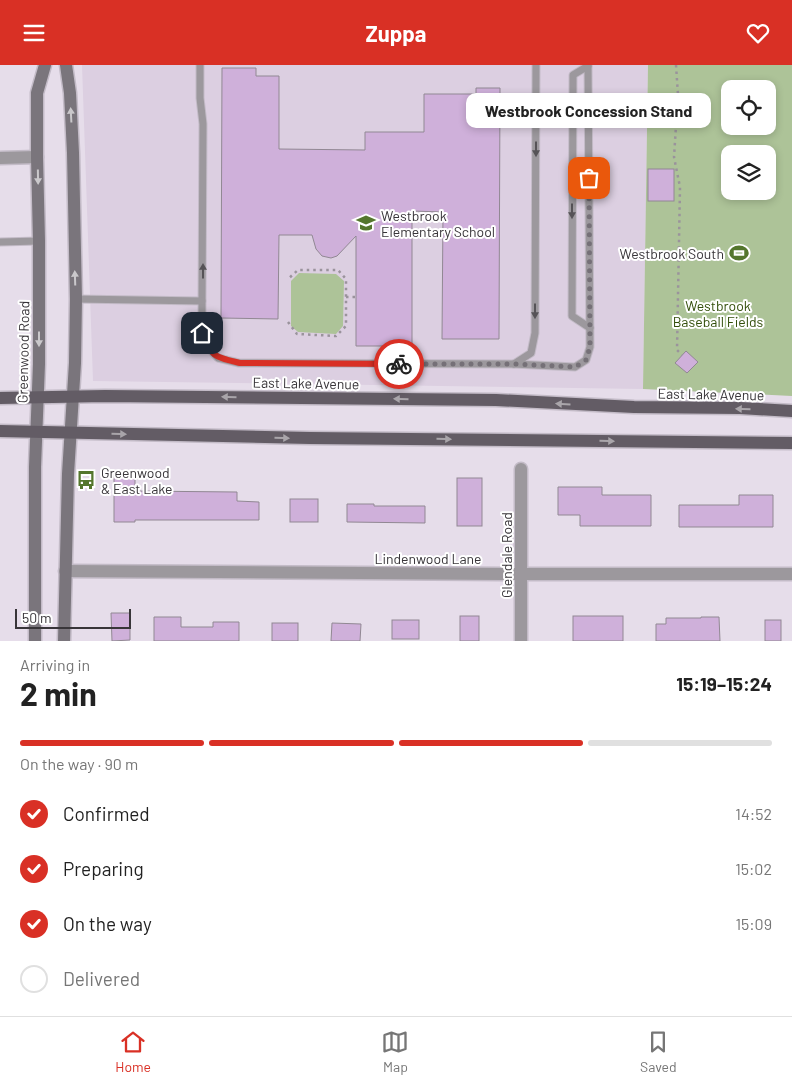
<!DOCTYPE html>
<html lang="en">
<head>
<meta charset="utf-8">
<style>
	body { margin:0; font-family:Barlow,sans-serif; background:#f6f6f6; color:#222; height:100vh; display:flex; flex-direction:column; font-size:19px; white-space:nowrap }
	* { box-sizing:border-box; margin:0 }
	p { font-size:16px; color:#767676 }
	.icon { flex:none; width:28px; height:28px; fill:none; stroke:currentColor; stroke-width:2; stroke-linecap:round; stroke-linejoin:round }
	.map { position:relative; height:576px; overflow:hidden }
	.sheet { display:flex; flex-direction:column; background:#fff; flex:1 }
	.sheet>* { flex:none }
	.controls { position:absolute; left:721px; top:15px; display:grid; gap:10px }
	.controls a { display:grid; place-items:center; width:55px; height:55px; border-radius:10px; background:#fff; box-shadow:0 2px 8px #0003; font-size:25px }
	.scale { position:absolute; left:15px; bottom:12px; width:116px; box-sizing:border-box; padding-left:5px; border:2px solid #383539; border-top:0; font-size:14px; line-height:18px; white-space:nowrap; color:#383539; -webkit-text-stroke:4px #fff; paint-order:stroke }
	.pin { position:absolute; display:grid; place-items:center; width:42px; height:42px; color:#fff; margin:-21px; border-radius:10px; box-shadow:0 2px 8px #0006 }
	.courier { position:absolute; display:grid; place-items:center; width:50px; height:50px; margin:-25px; border:4px solid #d93025; border-radius:50%; background:#fff; color:#222; box-shadow:0 1px 6px #0007 }
	.bubble { position:absolute; height:35px; border-radius:10px; background:#fff; box-shadow:0 2px 8px #0003; font-size:16px; font-weight:700; line-height:35px; text-align:center }
	.head em { font-style:normal; font-weight:700 }
	.head div { display:flex; flex-direction:column-reverse }
	.head { display:flex; align-items:center; justify-content:space-between; height:85px; padding:0 20px }
	h1 { font-size:32px; font-weight:700; line-height:38px }
	.bar { display:grid; grid-template-columns:repeat(4,1fr); gap:8px 5px; align-content:center; height:60px; padding:0 20px }
	.bar i { height:6px; border-radius:4px; background:#e0e0e0 }
	.bar .selected { background:#d93025 }
	.bar p { grid-column:span 4 }
	ol { padding:0 20px; list-style:none }
	li { display:flex; align-items:center; gap:15px; height:55px }
	li p { margin-inline-start:auto }
	li .icon { padding:5px; border-radius:50%; background:#d93025; color:#fff; stroke-width:4 }
	li:last-child { color:#767676 }
	li i { width:28px; height:28px; border:2px solid #e0e0e0; border-radius:50% }
	header { display:flex; justify-content:space-between; align-items:center; height:65px; padding:0 20px; background:#d93025; color:#fff; font-size:22px; font-weight:700 }
	.menu { display:flex; justify-content:space-around; align-items:center; height:70px; border-top:1px solid #e0e0e0; background:#fff; font-size:14px; color:#767676 }
	.menu a { display:grid; justify-items:center; gap:2px }
	.menu .selected { color:#d93025 }
	.map>svg:first-child { display:block }
</style>
</head>
<body>
<header><svg class="icon" aria-label="menu" viewBox="0 0 24 24"><path d="M4 6h16M4 12h16M4 18h16"/></svg>Zuppa<svg class="icon" aria-label="heart" viewBox="0 0 24 24"><path d="M12 20l-8-8c-3-5 5-10 8-4 3-6 11-1 8 4z"/></svg></header>
<div class="map">
<svg width="792" height="576" viewBox="0 0 792 576">
	<rect width="100%" height="100%" fill="#e6ddea"/>
	<path fill="#dccfe1" d="M82,0H648L643,324L93,316Z"/>
	<g fill="#adc398" fill-rule="evenodd">
		<path d="M648,0H792V331L643,324ZM730,24H768V61H730ZM730,89H768V126H730Z"/>
		<path d="M299,208L336,209L344,216L343,261L336,269L298,267L291,261V216Z"/>
	</g>
	<g fill="#cfb0da" stroke="#918893">
		<path d="M222,3H256V11H279V84L365,85V67H424V29H476V23H500L499,274H442L443,147L412,146V281H356V171L337,191L331,193L322,191L316,184L312,170H279L278,254L221,253Z"/>
		<rect x="648" y="104" width="26" height="32"/>
		<path d="M686,286L698,297L687,308L675,298Z"/>
		<path d="M114,407H135V426L237,427V436L259,437V455H135V457H114Z"/>
		<rect x="457" y="413" width="25" height="48"/>
		<path d="M558,422H602V430H651V461H580V450H558Z"/>
		<path d="M739,430H773V462H679V440H739Z"/>
		<rect x="290" y="434" width="28" height="23"/>
		<path d="M347,439H374V441H425V458L347,457Z"/>
		<path d="M111,548H130V575L112,576Z"/>
		<rect x="460" y="551" width="19" height="25"/>
		<rect x="573" y="551" width="50" height="25"/>
		<path d="M154,552H181V562H213V557H239V576H154Z"/>
		<path d="M701,552H719L720,576H656V559H666V553H701Z"/>
		<rect x="392" y="555" width="27" height="19"/>
		<rect x="765" y="555" width="16" height="21"/>
		<rect x="272" y="558" width="26" height="18"/>
		<path d="M332,558L361,559L360,576H331Z"/>
	</g>
	<g fill="none" stroke-linecap="round" stroke-linejoin="round">
		<g stroke="#c3bbc7" stroke-width="9">
			<g id="service">
				<path d="M588,1L573,10L572,251L590,263"/>
				<path d="M0,177L39,176"/>
				<path d="M76,234L202,236L203,59L200,33V0"/>
				<path d="M202,236V268L207,281L218,293L239,298L514,299L575,302L586,295L590,282L588,0"/>
				<path d="M514,299L531,288L535,268L536,0"/>
			</g>
		</g>
		<g stroke="#c3bbc7" stroke-width="15">
			<g id="minor">
				<path d="M0,93L37,92"/>
				<path d="M65,506L503,509H792"/>
				<path d="M521,576V404"/>
			</g>
		</g>
		<g stroke="#c3bbc7" stroke-width="15">
			<g id="secondary">
				<path d="M35,576V402L39,299V176L37,92V28L45,0"/>
				<path d="M64,576L68,409L75,298L76,234L73,88L70,28L66,0"/>
			</g>
		</g>
		<g stroke="#c3bbc7" stroke-width="15">
			<g id="primary">
				<path d="M0,333L105,331L496,335L634,342L740,343L792,346"/>
				<path d="M0,366L310,373L792,378"/>
			</g>
		</g>
		<g stroke="#9a939c" stroke-width="2.5" stroke-dasharray="2.5 4" stroke-linecap="butt">
			<path d="M676,0L678,30L674,92L680,122L677,285L682,290"/>
			<path d="M346,232H356"/>
			<path d="M288,257L297,269L336,271L346,261V214L338,205H298L288,214"/>
		</g>
		<use href="#service" stroke="#9c989d" stroke-width="7"/>
		<use href="#minor" stroke="#9c989d" stroke-width="12"/>
		<use href="#secondary" stroke="#7a757c" stroke-width="12"/>
		<use href="#primary" stroke="#635c65" stroke-width="12"/>
	</g>
	<defs><path id="oneway-solid" d="M-6-.8H1V-3.2L6.5 0L1 3.2V.8H-6Z" transform="scale(1.25)"/></defs>
	<g fill="#cac8cb">
		<use href="#oneway-solid" transform="translate(71 50) rotate(-93)"/>
		<use href="#oneway-solid" transform="translate(38 112) rotate(89)"/>
		<use href="#oneway-solid" transform="translate(75 213) rotate(-92)"/>
		<use href="#oneway-solid" transform="translate(39 274) rotate(90)"/>
	</g>
	<g fill="#565357">
		<use href="#oneway-solid" transform="translate(536 84) rotate(90)"/>
		<use href="#oneway-solid" transform="translate(572 146) rotate(90)"/>
		<use href="#oneway-solid" transform="translate(203 206) rotate(-90)"/>
		<use href="#oneway-solid" transform="translate(535 246) rotate(90)"/>
	</g>
	<g fill="#a9a5aa">
		<use href="#oneway-solid" transform="translate(229 332) rotate(-179)"/>
		<use href="#oneway-solid" transform="translate(401 334) rotate(-179)"/>
		<use href="#oneway-solid" transform="translate(563 339) rotate(-177)"/>
		<use href="#oneway-solid" transform="translate(743 344) rotate(-178)"/>
		<use href="#oneway-solid" transform="translate(119 369) rotate(1)"/>
		<use href="#oneway-solid" transform="translate(282 373) rotate(1)"/>
		<use href="#oneway-solid" transform="translate(444 374) rotate(1)"/>
		<use href="#oneway-solid" transform="translate(607 376) rotate(1)"/>
	</g>
	<g fill="none" stroke-linecap="round" stroke-linejoin="round">
		<path stroke="#757077" stroke-width="5" stroke-dasharray="0 9" d="M399,299H514L575,302L586,295L590,282L589,113"/>
		<path stroke="#d93025" stroke-width="6" d="M202,268C211,292 215,292 240,298L399,299"/>
	</g>
	<defs>
		<g id="school-bare" transform="scale(1.5)"><path d="M0-5L7-2L0 1L-7-2ZM-4 1L0 2.5L4 1V4Q0 6-4 4Z" fill="#54762d" stroke="#fff" stroke-width="2.5" paint-order="stroke"/></g>
		<g id="stadium-bare" transform="scale(1.5)"><path d="M0-5a6.5 5 0 1 0 0 10a6.5 5 0 1 0 0-10ZM-3.5-1.8h7v3.6h-7Z" fill="#54762d" stroke="#fff" stroke-width="2.5" paint-order="stroke"/></g>
		<g id="bus-bare" transform="scale(1.5)"><path d="M-5-6H5V4H4V6H2V4H-2V6H-4V4H-5ZM-3.5-4V0h7V-4ZM-3.5 1.2v1.5H-2V1.2ZM2 1.2v1.5H3.5V1.2Z" fill="#54762d" stroke="#fff" stroke-width="2.5" paint-order="stroke"/></g>
	</defs>
	<g fill-rule="evenodd">
		<use href="#school-bare" x="366" y="158"/>
		<use href="#stadium-bare" x="739" y="188"/>
		<use href="#bus-bare" x="86" y="415"/>
	</g>
	<g text-anchor="middle" dominant-baseline="central" stroke-width="4" stroke-linejoin="round" paint-order="stroke">
		<g font-size="14" fill="#383539" stroke="#fff" text-anchor="start">
			<text x="381" y="150">Westbrook<tspan x="381" dy="16">Elementary School</tspan></text>
			<text x="724" y="188" text-anchor="end">Westbrook South</text>
			<text x="101" y="407">Greenwood<tspan x="101" dy="16">&amp; East Lake</tspan></text>
		</g>
		<g font-size="14" fill="#324e0a" stroke="#fff">
			<text x="718" y="240">Westbrook<tspan x="718" dy="16">Baseball Fields</tspan></text>
		</g>
		<g font-size="14" fill="#383539" stroke="#fff">
			<text transform="translate(23 287) rotate(-89)">Greenwood Road</text>
			<text transform="translate(306 318) rotate(1)">East Lake Avenue</text>
			<text transform="translate(711 329) rotate(1)">East Lake Avenue</text>
			<text transform="translate(506 490) rotate(-90)">Glendale Road</text>
			<text x="428" y="493">Lindenwood Lane</text>
		</g>
	</g>
</svg>
<div class="controls">
<a><svg class="icon" aria-label="locate" viewBox="0 0 24 24"><circle cx="12" cy="12" r="6"/><path d="M12 2v4M12 18v4M2 12h4M18 12h4"/></svg></a>
<a><svg class="icon" aria-label="layers" viewBox="0 0 24 24"><path d="M12 4l9 5-9 5-9-5zM3 14l9 5 9-5"/></svg></a>
</div>
<div class="scale">50 m</div>
<div class="pin" style="left:589px;top:113px;background:#ea580c"><svg class="icon" aria-label="bag" viewBox="0 0 24 24"><path d="M5 8h14l-1 12H6zM9 8a3 3 0 0 1 6 0"/></svg></div>
<div class="pin" style="left:202px;top:268px;background:#1f2937"><svg class="icon" aria-label="home" viewBox="0 0 24 24"><path d="M3 11l9-7 9 7M6 9v11h12V9"/></svg></div>
<div class="courier" style="left:399px;top:299px"><svg class="icon" aria-label="bike" viewBox="0 0 24 24"><circle cx="6" cy="16" r="4"/><circle cx="18" cy="16" r="4"/><path d="M6 16l4-8h5l3 8M10 8l3 8H6M13 5h3"/></svg></div>
<div class="bubble" style="left:466px;top:28px;width:245px">Westbrook Concession Stand</div>
</div>
<section class="sheet">
<div class="head"><div><h1>2 min</h1><p>Arriving in</p></div><em>15:19–15:24</em></div>
<div class="bar"><i class="selected"></i><i class="selected"></i><i class="selected"></i><i></i><p>On the way · 90 m</p></div>
<ol>
<li><svg class="icon" aria-label="check" viewBox="0 0 24 24"><path d="M5 12l5 5 9-10"/></svg>Confirmed<p>14:52</p></li>
<li><svg class="icon" aria-label="check" viewBox="0 0 24 24"><path d="M5 12l5 5 9-10"/></svg>Preparing<p>15:02</p></li>
<li><svg class="icon" aria-label="check" viewBox="0 0 24 24"><path d="M5 12l5 5 9-10"/></svg>On the way<p>15:09</p></li>
<li><i></i>Delivered</li>
</ol>
</section>
<nav class="menu">
<a class="selected"><svg class="icon" aria-label="home" viewBox="0 0 24 24"><path d="M3 11l9-7 9 7M6 9v11h12V9"/></svg>Home</a>
<a><svg class="icon" aria-label="map" viewBox="0 0 24 24"><path d="M3 6l6-2 6 2 6-2v14l-6 2-6-2-6 2zM9 4v14M15 6v14"/></svg>Map</a>
<a><svg class="icon" aria-label="saved" viewBox="0 0 24 24"><path d="M7 4h10v16l-5-4-5 4z"/></svg>Saved</a>
</nav>
</body>
</html>
